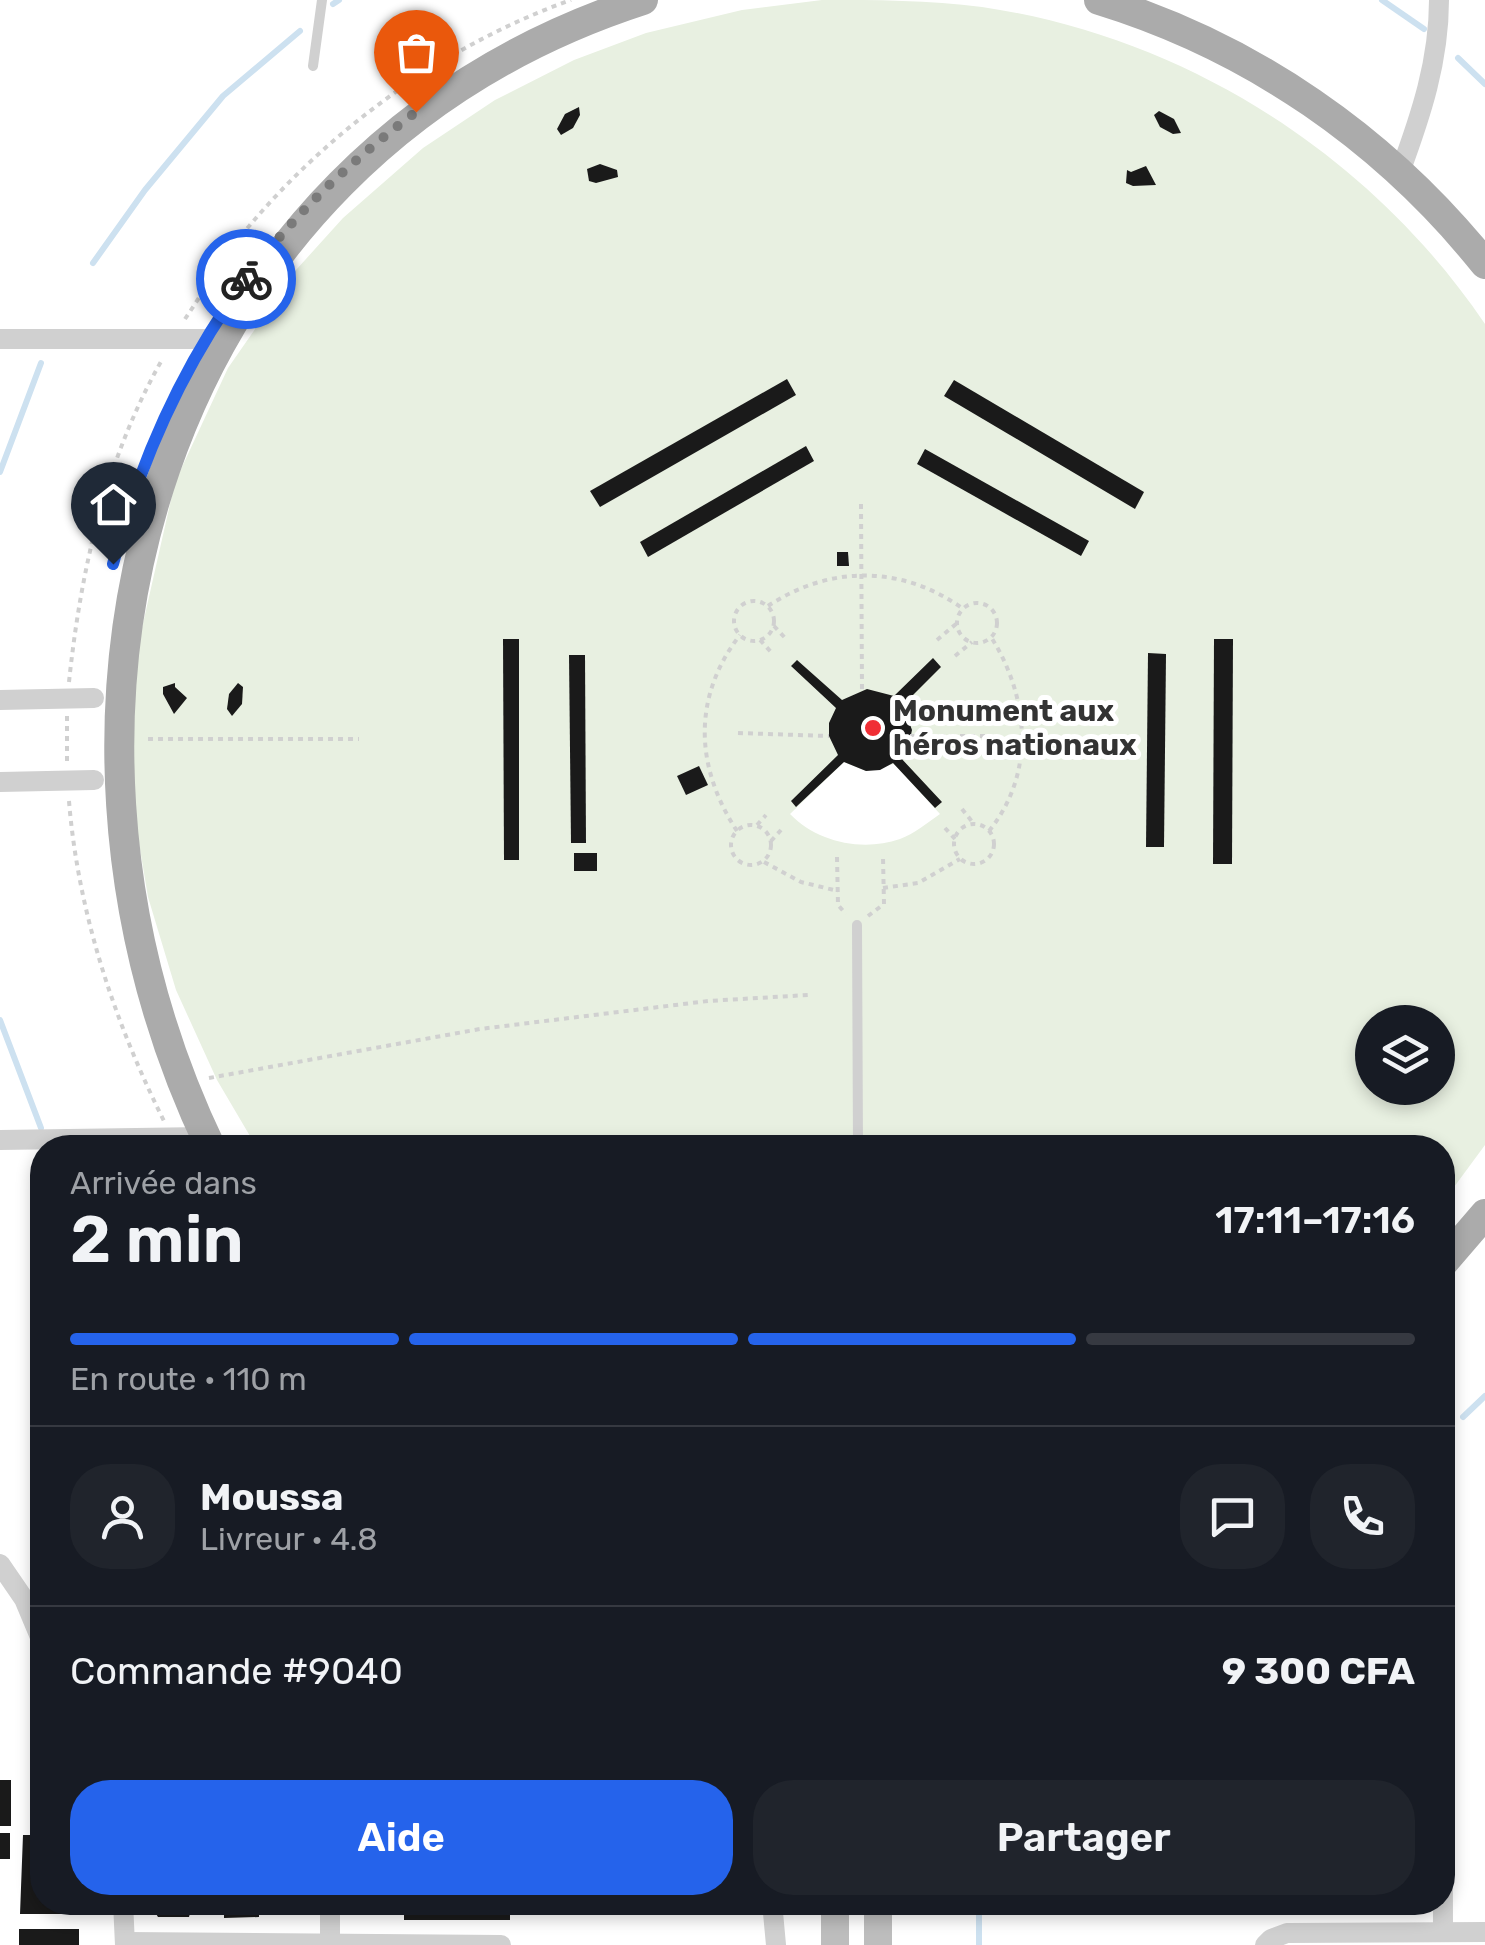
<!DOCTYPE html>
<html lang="fr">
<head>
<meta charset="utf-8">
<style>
	body { margin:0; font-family:Rubik,sans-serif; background:#20242c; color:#f1f3f6; height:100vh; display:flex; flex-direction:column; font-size:38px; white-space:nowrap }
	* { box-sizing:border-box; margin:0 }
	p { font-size:32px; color:#9ea1a6 }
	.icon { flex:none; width:55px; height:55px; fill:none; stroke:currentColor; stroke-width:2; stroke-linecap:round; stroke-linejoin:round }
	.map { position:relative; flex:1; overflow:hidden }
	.drawer { position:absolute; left:30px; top:1135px; width:1425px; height:780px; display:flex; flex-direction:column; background:#171b24; border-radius:40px; box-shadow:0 5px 15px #0003 }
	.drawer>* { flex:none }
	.buttons { position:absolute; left:1355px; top:1005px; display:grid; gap:20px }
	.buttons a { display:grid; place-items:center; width:100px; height:100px; border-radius:50%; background:#171b24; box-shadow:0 5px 15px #0003; font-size:50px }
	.pin { position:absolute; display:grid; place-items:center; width:85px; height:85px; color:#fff; margin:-102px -42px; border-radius:50% 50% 50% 0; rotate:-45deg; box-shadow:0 0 10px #0007 }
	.pin .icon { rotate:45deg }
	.courier { position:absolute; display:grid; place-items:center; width:100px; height:100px; margin:-50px; border:8px solid #2563eb; border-radius:50%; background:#fff; color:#222; box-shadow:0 2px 12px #0007 }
	.summary em { font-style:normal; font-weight:600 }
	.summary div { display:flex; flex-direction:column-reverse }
	.summary { display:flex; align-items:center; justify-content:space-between; height:170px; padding:0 40px }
	h1 { font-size:65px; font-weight:600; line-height:75px }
	.bar { display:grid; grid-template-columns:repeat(4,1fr); gap:15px 10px; align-content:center; height:120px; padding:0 40px }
	.bar i { height:12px; border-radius:8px; background:#363941 }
	.bar .selected { background:#2563eb }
	.bar p { grid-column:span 4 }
	.line { display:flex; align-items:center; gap:25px; padding:0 40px; border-top:2px solid #363941 }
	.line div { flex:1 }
	.round { display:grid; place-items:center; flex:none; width:105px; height:105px; border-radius:40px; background:#20242c }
	.action { display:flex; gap:20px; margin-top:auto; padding:20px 40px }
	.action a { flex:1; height:115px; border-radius:40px; background:#2563eb; color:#fff; font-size:40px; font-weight:600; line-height:115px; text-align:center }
	.action a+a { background:#20242c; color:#f1f3f6 }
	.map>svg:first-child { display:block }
</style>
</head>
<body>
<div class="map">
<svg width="1485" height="1945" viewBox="0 0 1485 1945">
	<rect width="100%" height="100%" fill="#fff"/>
	<path fill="#e8f0e1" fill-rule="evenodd" d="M822,0C876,0 929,0 982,7C1185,37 1370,154 1485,324V1145L1443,1202L1442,1148H257L217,1080L176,990L148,897L135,819L132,672L175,482L228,368L296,270L343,218L423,148L495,100L574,60L646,33L742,10ZM844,762L866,771L894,764L940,814C927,823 914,834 900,839C862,852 817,842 790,814ZM1372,1022H1438V1088H1372Z"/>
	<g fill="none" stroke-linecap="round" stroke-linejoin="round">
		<g stroke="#cde1f0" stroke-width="6">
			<path d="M1382,0L1424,29"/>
			<path d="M333,4L339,0"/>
			<path d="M1458,58L1485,84"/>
			<path d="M93,263L145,190L223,96L300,31"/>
			<path d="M0,472L41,363"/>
			<path d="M0,1020L41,1128"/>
			<path d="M1463,1417L1485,1396"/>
			<path d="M979,1945V1902"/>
		</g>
	</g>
	<g fill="#1a1a1a">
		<path d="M579,107L580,115L573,128L561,135L557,129L565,114Z"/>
		<path d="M1159,111L1174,119L1181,133L1173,134L1160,127L1154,115Z"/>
		<path d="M600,164L617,170L618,177L596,183L589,181L587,169Z"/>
		<path d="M1146,166L1156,185L1133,186L1126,183L1127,170L1131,172Z"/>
		<path d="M787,379L796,395L600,507L590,491Z"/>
		<path d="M954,380L1144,492L1135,509L944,396Z"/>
		<path d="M806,446L814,461L648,557L640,542Z"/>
		<path d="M925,449L1089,541L1081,556L917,464Z"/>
		<path d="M837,552H848L849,566H837Z"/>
		<path d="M503,639H519V860H504Z"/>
		<path d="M1214,639H1233L1232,864H1213Z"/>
		<path d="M1148,653L1166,654L1164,847H1146Z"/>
		<path d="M569,655H585L586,843H571Z"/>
		<path d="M933,658L941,667L903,705L912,730L909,744L900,757L942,802L935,808L893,763L880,770L866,771L844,762L796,807L791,801L838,755L829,736V723L836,708L791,666L797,660L842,700L867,689L894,696Z"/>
		<path d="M175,683V687L187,698L174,714L163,694V687Z"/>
		<path d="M238,683L243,687L242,704L232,716L227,709L229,694Z"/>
		<path d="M699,766L708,785L686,795L677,776Z"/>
		<rect x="574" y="853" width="23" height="18"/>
		<rect x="0" y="1780" width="11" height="46"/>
		<rect x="0" y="1833" width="10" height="26"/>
		<path d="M23,1835H42V1902H74V1914H20Z"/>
		<path d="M149,1902H193L189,1917H158Z"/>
		<path d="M224,1902H278V1909H259V1917L224,1918Z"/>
		<rect x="404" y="1902" width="106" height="18"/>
		<rect x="19" y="1929" width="60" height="16"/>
	</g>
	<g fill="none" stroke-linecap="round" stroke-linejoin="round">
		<g stroke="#d0d0d0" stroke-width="4" stroke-dasharray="5 5" stroke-linecap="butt">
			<path d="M185,319C206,288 226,253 250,225C333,127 449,43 571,0"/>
			<path d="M861,504L862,690"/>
			<circle cx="754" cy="621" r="20"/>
			<circle cx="977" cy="623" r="20"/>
			<path d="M768,606C830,565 901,565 962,608"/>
			<path d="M774,626L787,640"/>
			<path d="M760,640L772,653"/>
			<path d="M937,640L956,624"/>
			<path d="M955,656L972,642"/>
			<path d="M69,682C81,568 106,458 163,358"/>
			<path d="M67,716V762"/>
			<path d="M738,733L829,736"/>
			<path d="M910,736H985"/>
			<path d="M148,739H359"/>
			<path d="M69,801C78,912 114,1021 164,1121"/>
			<path d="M962,809L974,824"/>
			<circle cx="974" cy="844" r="20"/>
			<circle cx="751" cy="845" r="20"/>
			<path d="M757,825L766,815"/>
			<path d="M945,828L955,839"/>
			<path d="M737,831C695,767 692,697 740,635"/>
			<path d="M989,831C1036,773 1029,697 991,637"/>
			<path d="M771,841L781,830"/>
			<path d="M837,857L838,905L846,914"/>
			<path d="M764,862L801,882L838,891"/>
			<path d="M883,888L918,883L960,859"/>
			<path d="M868,916L884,904L883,857"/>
			<path d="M209,1078L480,1029L708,1001L808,995"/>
		</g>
		<g stroke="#d0d0d0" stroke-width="10">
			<path d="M313,66L322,0"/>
			<path d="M857,925L858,1148"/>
		</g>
		<g stroke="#d0d0d0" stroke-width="20">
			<path d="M1400,172C1421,115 1439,61 1439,0"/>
			<path d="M0,339H206"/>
			<path d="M0,700L94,698"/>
			<path d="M0,782L94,780"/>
			<path d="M0,1140L204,1137"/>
			<path d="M1442,1529L1443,1932"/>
			<path d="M0,1564L24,1599L42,1642"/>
			<path d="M123,1902L125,1945"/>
			<path d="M330,1902V1943"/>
			<path d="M772,1902L776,1945"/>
			<path d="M125,1942L501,1945"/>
			<path d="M1265,1945L1271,1939L1287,1933L1485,1932"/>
		</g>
		<g stroke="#bdbdbd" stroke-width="28">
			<path d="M835,1945V1902"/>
			<path d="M878,1945V1902"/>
		</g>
		<g stroke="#ababab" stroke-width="30">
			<path d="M1099,0C1252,47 1385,139 1485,264"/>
			<path d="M211,1148C0,708 157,157 643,0"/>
			<path d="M1442,1264L1485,1214"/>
		</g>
	</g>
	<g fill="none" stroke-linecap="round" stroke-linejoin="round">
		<path stroke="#7a7a7a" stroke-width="10" stroke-dasharray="0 18" d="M246,279C294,214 352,160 416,112"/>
		<path stroke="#2563eb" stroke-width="12" d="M113,564C140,460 183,365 246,279"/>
	</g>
	<circle fill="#f02e35" stroke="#fff" stroke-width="4" cx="873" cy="728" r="10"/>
	<g text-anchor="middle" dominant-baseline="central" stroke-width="10" stroke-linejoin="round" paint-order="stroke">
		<g font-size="30" font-weight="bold" fill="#333" stroke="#fff" text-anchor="start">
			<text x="893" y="711">Monument aux<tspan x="893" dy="34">héros nationaux</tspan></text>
		</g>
	</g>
</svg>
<div class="buttons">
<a><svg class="icon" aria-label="layers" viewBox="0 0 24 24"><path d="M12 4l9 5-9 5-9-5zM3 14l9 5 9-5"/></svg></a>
</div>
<div class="pin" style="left:416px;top:112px;background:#ea580c"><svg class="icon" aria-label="bag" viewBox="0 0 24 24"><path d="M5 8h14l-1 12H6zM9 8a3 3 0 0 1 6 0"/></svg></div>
<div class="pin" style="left:113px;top:564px;background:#1f2937"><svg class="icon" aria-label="home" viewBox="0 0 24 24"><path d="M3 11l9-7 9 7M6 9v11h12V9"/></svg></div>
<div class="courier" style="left:246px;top:279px"><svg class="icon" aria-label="bike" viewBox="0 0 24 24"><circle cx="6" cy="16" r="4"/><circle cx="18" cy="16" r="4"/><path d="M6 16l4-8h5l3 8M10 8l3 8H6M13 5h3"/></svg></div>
<section class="drawer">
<div class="summary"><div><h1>2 min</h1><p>Arrivée dans</p></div><em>17:11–17:16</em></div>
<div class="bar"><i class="selected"></i><i class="selected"></i><i class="selected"></i><i></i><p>En route · 110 m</p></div>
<div class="line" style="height:180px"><a class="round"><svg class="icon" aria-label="person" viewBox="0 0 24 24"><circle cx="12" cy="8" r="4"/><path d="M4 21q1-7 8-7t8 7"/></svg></a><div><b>Moussa</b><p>Livreur · 4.8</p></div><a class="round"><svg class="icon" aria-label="chat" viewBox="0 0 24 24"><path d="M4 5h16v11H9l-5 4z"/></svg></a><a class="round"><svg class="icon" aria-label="phone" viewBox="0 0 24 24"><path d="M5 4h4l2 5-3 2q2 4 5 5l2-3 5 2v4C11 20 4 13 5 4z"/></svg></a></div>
<div class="line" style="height:130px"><div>Commande #9040</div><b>9 300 CFA</b></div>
<div class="action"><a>Aide</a><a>Partager</a></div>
</section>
</div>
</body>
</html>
